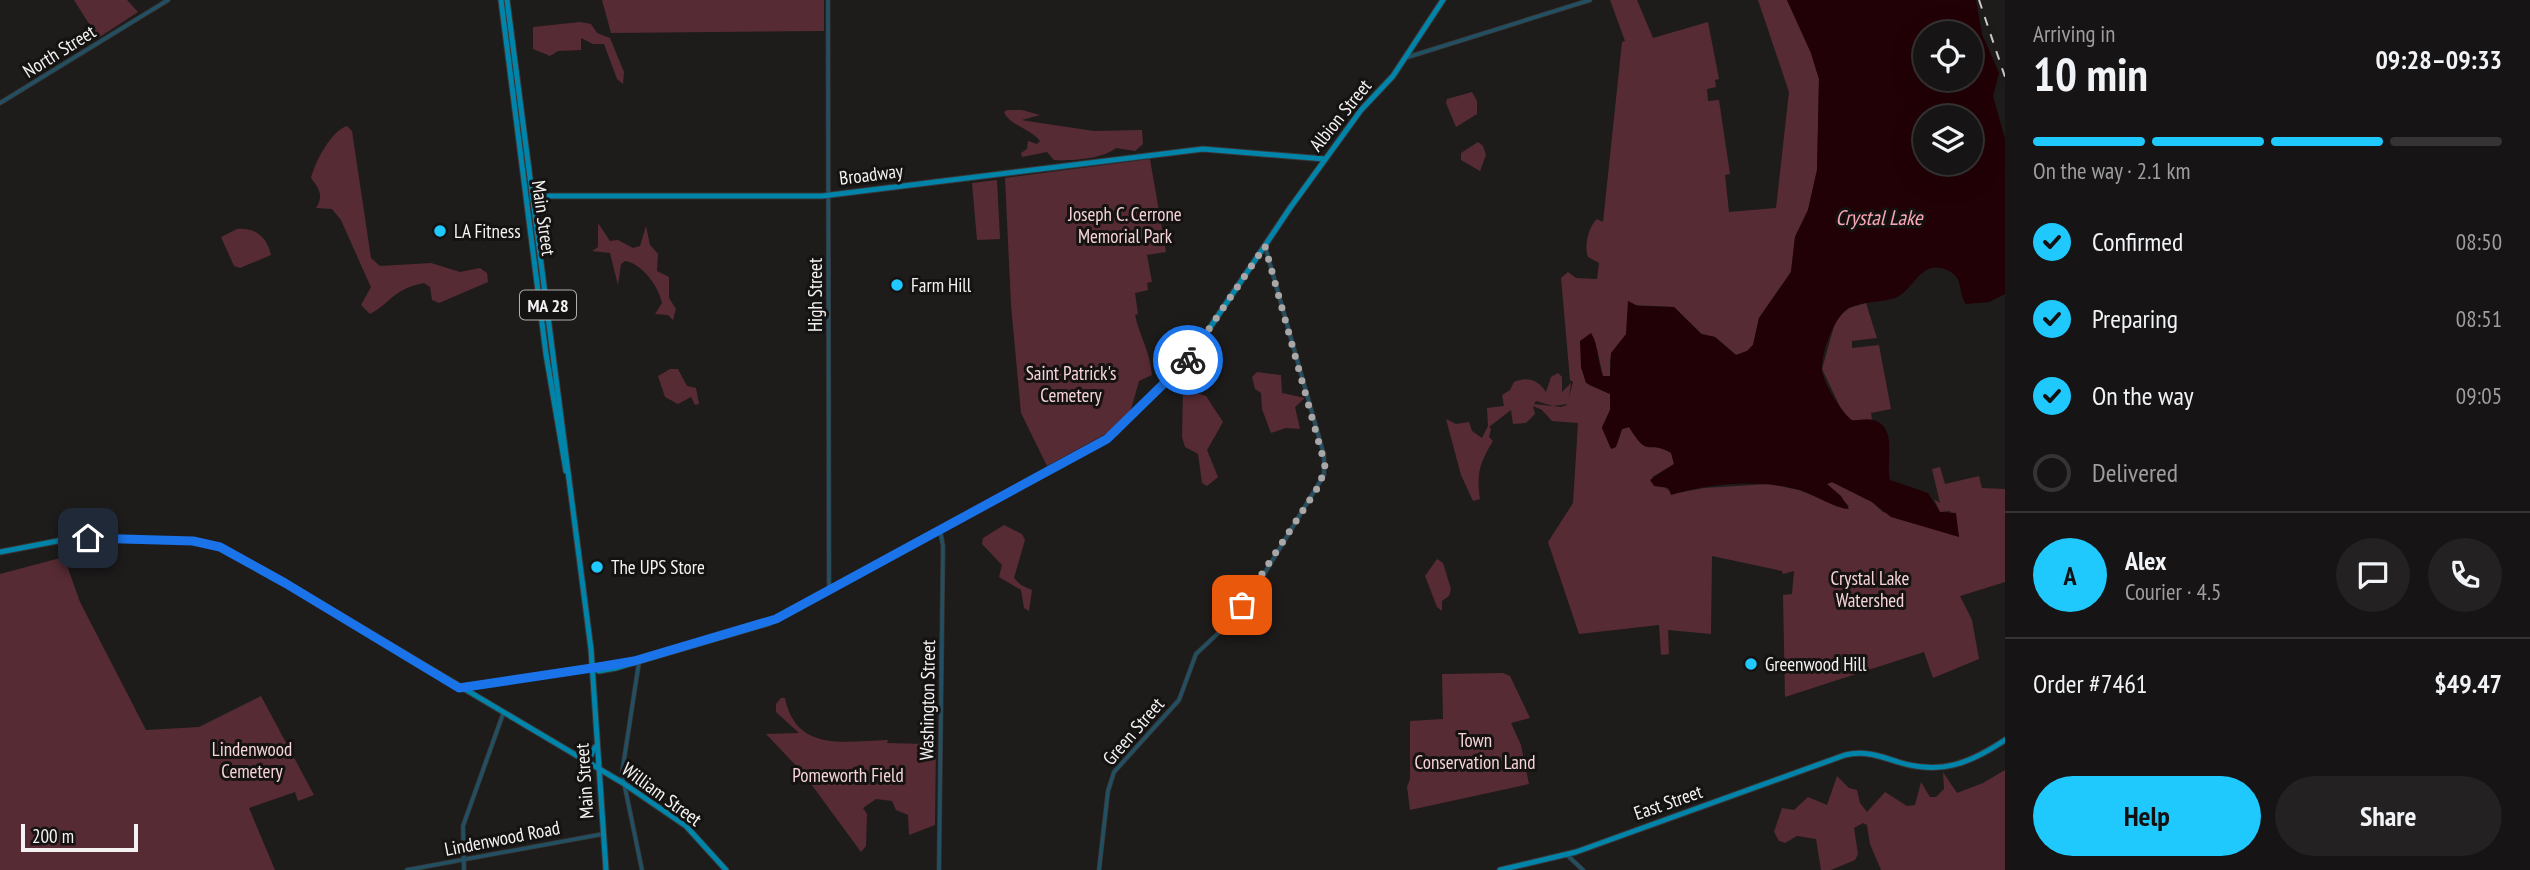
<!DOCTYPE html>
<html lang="en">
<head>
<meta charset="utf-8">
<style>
	body { margin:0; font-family:"PT Sans Narrow",sans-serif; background:#232122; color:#f1f3f6; height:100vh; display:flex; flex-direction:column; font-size:26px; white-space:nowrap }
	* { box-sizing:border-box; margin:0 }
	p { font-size:23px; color:#9e9ea0 }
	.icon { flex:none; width:38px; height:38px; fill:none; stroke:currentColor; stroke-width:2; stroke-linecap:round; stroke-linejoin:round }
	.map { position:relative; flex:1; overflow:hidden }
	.drawer { display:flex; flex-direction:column; background:#161414; width:525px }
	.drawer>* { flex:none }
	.tools { position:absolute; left:1913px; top:21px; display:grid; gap:14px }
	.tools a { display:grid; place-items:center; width:70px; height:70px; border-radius:50%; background:#161414; box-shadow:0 7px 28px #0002,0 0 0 2px #353334; font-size:35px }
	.scale { position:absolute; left:21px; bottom:18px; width:117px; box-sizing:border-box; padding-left:7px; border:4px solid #f4f2f2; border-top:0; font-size:19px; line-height:24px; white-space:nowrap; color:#f4f2f2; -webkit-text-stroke:5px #151212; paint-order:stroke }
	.pin { position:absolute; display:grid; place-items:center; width:60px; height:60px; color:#fff; margin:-30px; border-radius:14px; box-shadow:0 4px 10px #0006 }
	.courier { position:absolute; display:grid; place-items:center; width:70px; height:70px; margin:-35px; border:5px solid #1a73e8; border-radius:50%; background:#fff; color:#222; box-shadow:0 2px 9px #0007 }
	.headline em { font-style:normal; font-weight:700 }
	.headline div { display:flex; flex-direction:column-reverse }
	.headline { display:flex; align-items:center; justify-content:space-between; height:119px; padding:0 28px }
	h1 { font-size:46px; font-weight:700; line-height:52px }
	.bar { display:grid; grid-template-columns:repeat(4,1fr); gap:10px 7px; align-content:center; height:84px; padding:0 28px }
	.bar i { height:9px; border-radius:5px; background:#353334 }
	.bar .selected { background:#20c9fd }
	.bar p { grid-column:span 4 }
	.line { display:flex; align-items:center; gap:18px; padding:0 28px; border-top:2px solid #353334 }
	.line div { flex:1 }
	.round { display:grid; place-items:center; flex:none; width:74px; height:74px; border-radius:37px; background:#232122 }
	ol { padding:0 28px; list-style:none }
	li { display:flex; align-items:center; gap:21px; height:77px }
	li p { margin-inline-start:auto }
	li .icon { padding:7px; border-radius:50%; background:#20c9fd; color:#111; stroke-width:4 }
	li:last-child { color:#9e9ea0 }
	li i { width:38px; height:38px; border:4px solid #353334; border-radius:50% }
	.cta { display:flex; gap:14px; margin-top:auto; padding:14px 28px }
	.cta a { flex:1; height:80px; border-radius:42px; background:#20c9fd; color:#111; font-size:28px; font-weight:700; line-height:80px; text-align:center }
	.cta a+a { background:#232122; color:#f1f3f6 }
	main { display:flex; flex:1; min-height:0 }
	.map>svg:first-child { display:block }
</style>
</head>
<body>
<main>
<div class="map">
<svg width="2005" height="870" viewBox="0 0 2005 870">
	<rect width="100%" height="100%" fill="#1e1b1b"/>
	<g fill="#572b34">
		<path d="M74,0H127L138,12L98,38Z"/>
		<path d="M602,0H824V31L611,33Z"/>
		<path d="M1610,0H1637L1653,38L1708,22L1719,79L1715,80L1716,87L1707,89L1708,101L1719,100L1730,174L1725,175L1729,212L1776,208L1789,92L1758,0H1787L1811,53L1819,79L1817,170L1808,210L1795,237L1791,272L1759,318L1753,345L1747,351L1736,355L1715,337L1702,334L1674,307L1634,305L1625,338L1610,359V376H1603L1597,349L1582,360L1581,368L1589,385L1610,394V410L1602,427L1610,445L1617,444L1622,429L1629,427C1647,457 1649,440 1671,452L1674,464L1652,477L1657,486H1664L1672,494L1704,488L1769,484L1799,490L1845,509L1849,506L1827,484L1832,482L1872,502L1883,512L1959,536L1950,511L1940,512L1934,499L1940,503L1932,469L1940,467L1945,484L1979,476L1982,488L2005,489V582L1960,596L1972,620L1979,659L1933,678L1924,652L1785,697L1783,595L1792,594L1794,571L1783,574L1782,571L1712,556L1711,634L1668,630L1669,654L1661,655L1659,625L1579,634L1548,542L1573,503L1578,423L1552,421L1542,410L1533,406L1535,414L1526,423L1513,424L1511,410L1489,427L1491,429L1489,437L1493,441C1480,462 1476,474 1480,499L1473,501L1461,475L1446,419L1456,424L1469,422L1472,431L1482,438L1488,426L1487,408L1504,406L1502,395L1510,390L1514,382C1528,376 1538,380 1546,392L1551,377L1558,373L1562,377V392L1571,383L1568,404L1553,406L1536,401L1534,404L1561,407L1567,405L1573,382L1570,380L1561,278L1568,272L1576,278L1597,279L1599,263L1588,257C1584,247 1588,227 1597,219L1603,222L1622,42L1625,41Z"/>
		<path d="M580,22L591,24L597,33L610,38L624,72L623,84L617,79L604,44H593L581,38V50L558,51L550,56L533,49V27Z"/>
		<path d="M1472,92L1477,101V114L1456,127L1446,103L1447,99Z"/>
		<path d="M1007,110H1022L1040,115L1022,120L1027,121L1094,131L1142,130L1143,144L1135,151L1116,148C1103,159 1070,161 1054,160L1047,152L1022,157L1021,153L1027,149L1028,141L1037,144L1040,141C1030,128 1010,126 1004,112Z"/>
		<path d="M347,126L352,131L371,258L380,266L431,263L460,272L480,268L487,273L488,282L439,303L432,300L430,287L424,283C393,289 392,302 370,314L361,305L371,287L369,283L341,220L332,209L316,208C324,196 319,188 311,178C315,162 331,131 347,126Z"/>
		<path d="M1478,142L1483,146L1486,155L1480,171L1461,160V153Z"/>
		<path d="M1150,159L1166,252L1147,255L1152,282L1147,283L1148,290L1135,293L1138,314L1135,315C1140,338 1150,350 1152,375L1139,381L1130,413L1111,431L1047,466L1021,413L1011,305L1005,178Z"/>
		<path d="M997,180L1000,239L977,240L972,183Z"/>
		<path d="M598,223L610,241L618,240L633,248L640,246L646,226L650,245L658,254L657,271L669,277V298L676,309L673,320L668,315L655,314L662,303C659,287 642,263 625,261L621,264L618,285L610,253L592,251L598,247Z"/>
		<path d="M237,229C255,227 267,237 271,255L240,268L234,266L221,237Z"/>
		<path d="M1866,303L1877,338L1852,341V348L1879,345L1891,409L1871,413L1872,420L1853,421L1842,411L1822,369L1836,319L1849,308Z"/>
		<path d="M670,369H678L687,386L696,388L699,404L695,405L691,397L678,404L665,397L658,376Z"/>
		<path d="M1257,372L1281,375L1282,393L1305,398L1295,407L1300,429L1286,428L1271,433L1262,409L1261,393L1255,389L1252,377Z"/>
		<path d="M1183,389L1206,396L1223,422L1207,450L1218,477L1207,486L1202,483L1198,454L1185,447L1182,437Z"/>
		<path d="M1004,525L1022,534L1025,540L1014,578L1021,585L1032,590L1029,611L1024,608L1021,590L999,577L1002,565L982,544L983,538Z"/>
		<path d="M64,557L80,602L146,730L199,727L261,696L314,795L298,801L295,792L249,808L275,870H0V574Z"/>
		<path d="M1437,559L1443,563L1451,589L1449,596L1442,601V611L1437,607L1425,576Z"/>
		<path d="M1503,673L1510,676L1530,718L1511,723L1521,745L1529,784L1410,810L1407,787L1410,779V721L1443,719L1442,674Z"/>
		<path d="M781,698H785C796,753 846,741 888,740L887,743L926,744L929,741L936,742L935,825L909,835L908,815L896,810L892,801L876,799L863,808L867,814L866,846L861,852L803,773L766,734L799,733L776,712V704Z"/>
		<path d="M2005,770V870H1881L1870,844L1867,825L1863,823L1854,828L1858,854L1855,860L1831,870H1821L1816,839L1797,836L1785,843L1779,841L1774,832L1782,808L1794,810L1808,797L1827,805L1837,776L1849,788L1857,790L1860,803L1867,812L1885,792L1907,806L1915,805L1921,782L1930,797H1936L1944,789L1943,772L1957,793L1983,783Z"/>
	</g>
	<path fill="#210006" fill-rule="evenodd" d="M1787,0H1976L1982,34L1999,73L1993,96L2005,139V294L1989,302L1966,304C1957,292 1965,278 1947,270C1920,258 1914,291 1895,298C1880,303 1863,301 1849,308C1834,316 1818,359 1823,375C1827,389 1840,409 1851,420C1858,421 1866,418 1873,420C1899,427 1885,462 1890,480L1928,493L1940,512L1956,513L1959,537L1891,517L1872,502L1832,482L1827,484L1841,496L1849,509C1832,508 1817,495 1800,490C1762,479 1709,483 1671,495L1669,488L1654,486L1650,480L1674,464L1671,453C1646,438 1650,461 1629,427L1622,429L1616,447L1611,449L1602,428L1610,410V394L1586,383L1581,367L1580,341L1591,333C1599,345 1597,362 1603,376H1610L1611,353L1626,334L1628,301L1638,306L1674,307L1701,334L1715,337L1736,355L1747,351L1753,345L1759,318L1791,272L1795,237L1808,210L1817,170L1819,79L1811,53ZM1970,33V79H1925V33ZM1970,117V163H1925V117Z"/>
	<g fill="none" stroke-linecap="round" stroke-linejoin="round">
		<g stroke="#383535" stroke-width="5">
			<g id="minor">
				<path d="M828,0L829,589"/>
				<path d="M1405,58L1590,0"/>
				<path d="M0,103L168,0"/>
				<path d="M639,662L622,773L642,870"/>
				<path d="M1567,855L1583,870"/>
				<path d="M407,870L603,834"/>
				<path d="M464,870L463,826L503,714"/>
				<path d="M939,870L943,546L940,530"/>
				<path d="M1099,870L1108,791L1114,772L1179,700L1196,654L1229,623L1257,586L1324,475V455L1265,246"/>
			</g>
		</g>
		<g stroke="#383535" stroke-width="7">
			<g id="major">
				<path d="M501,0L546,354L566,471"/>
				<path d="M507,0L591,649L606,870"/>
				<path d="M533,196H822L1203,149L1325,159"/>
				<path d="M0,552L73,538L193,541L217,546L264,570L623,783L686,826L726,870"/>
				<path d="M592,668L599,671L616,668L769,623L1114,434L1193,353L1290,208L1361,110L1393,76L1443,0"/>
				<path d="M461,687L628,662"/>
				<path d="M581,759L591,755L595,747"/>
				<path d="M1500,870L1576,852L1845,755C1863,750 1880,756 1898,762C1940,775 1969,764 2005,740"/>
			</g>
		</g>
		<use href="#minor" stroke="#225062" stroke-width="3.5"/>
		<use href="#major" stroke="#0084a9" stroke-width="5"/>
		<path stroke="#c9c7c7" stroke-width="2" stroke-dasharray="9 9" stroke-linecap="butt" d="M1979,0L2005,77"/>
	</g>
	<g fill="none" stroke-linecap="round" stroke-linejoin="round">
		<path stroke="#a9a7a7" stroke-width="7" stroke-dasharray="0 12.6" d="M1188,360L1265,246L1325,465L1320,484L1242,605"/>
		<path stroke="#1a73e8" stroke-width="9" d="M88,538L193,541L220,547L285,583L459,688L592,668L634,661L776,619L1107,439L1188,360"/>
	</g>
	<g fill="#20c9fd" stroke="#151212" stroke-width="2.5">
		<circle cx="440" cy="231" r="7"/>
		<circle cx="897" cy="285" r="7"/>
		<circle cx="597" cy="567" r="7"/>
		<circle cx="1751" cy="664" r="7"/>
	</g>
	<g text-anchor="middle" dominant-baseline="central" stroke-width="6" stroke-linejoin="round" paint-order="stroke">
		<rect fill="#151212" stroke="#b1afaf" stroke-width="2" x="520" y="290.5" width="56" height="29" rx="5"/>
		<g font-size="18" font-weight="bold" fill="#f4f2f2">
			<text x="548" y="305">MA 28</text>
		</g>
		<g font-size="19" fill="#f4f2f2" stroke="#151212">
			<text transform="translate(59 51) rotate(-32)">North Street</text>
			<text transform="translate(1340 115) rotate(-51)">Albion Street</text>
			<text transform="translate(871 174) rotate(-7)">Broadway</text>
			<text transform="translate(544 218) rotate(82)">Main Street</text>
			<text transform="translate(815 295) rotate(-90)">High Street</text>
			<text transform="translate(927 700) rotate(-89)">Washington Street</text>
			<text transform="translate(1133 731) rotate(-49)">Green Street</text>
			<text transform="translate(584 781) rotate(-94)">Main Street</text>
			<text transform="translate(662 794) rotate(36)">William Street</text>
			<text transform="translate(1668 802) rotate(-19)">East Street</text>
			<text transform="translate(502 838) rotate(-11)">Lindenwood Road</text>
		</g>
		<g font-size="19" fill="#f7d4d9" stroke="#151212">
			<text x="1125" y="214">Joseph C. Cerrone<tspan x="1125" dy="22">Memorial Park</tspan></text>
			<text x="1071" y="373">Saint Patrick's<tspan x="1071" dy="22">Cemetery</tspan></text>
			<text x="1870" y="578">Crystal Lake<tspan x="1870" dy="22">Watershed</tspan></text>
			<text x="1475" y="740">Town<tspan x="1475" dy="22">Conservation Land</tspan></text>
			<text x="252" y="749">Lindenwood<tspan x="252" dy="22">Cemetery</tspan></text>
			<text x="848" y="775">Pomeworth Field</text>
		</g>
		<g font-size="19" fill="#f4f2f2" stroke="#151212" text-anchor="start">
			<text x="454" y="231">LA Fitness</text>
			<text x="911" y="285">Farm Hill</text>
			<text x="611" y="567">The UPS Store</text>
			<text x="1765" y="664">Greenwood Hill</text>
		</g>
		<g font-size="21" font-style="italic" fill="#faa7b5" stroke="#151212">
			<text x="1879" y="217">Crystal Lake</text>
		</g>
	</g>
</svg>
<div class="tools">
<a><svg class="icon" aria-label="locate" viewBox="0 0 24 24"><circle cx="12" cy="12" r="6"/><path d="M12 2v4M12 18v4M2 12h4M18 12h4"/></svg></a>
<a><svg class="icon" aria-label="layers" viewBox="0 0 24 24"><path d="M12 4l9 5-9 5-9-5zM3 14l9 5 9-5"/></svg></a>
</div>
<div class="scale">200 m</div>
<div class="pin" style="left:1242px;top:605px;background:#ea580c"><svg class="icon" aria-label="bag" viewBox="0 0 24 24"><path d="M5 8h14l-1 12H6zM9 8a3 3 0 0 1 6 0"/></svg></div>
<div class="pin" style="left:88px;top:538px;background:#1f2937"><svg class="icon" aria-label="home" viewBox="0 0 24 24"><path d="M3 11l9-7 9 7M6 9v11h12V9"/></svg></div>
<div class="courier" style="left:1188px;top:360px"><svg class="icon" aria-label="bike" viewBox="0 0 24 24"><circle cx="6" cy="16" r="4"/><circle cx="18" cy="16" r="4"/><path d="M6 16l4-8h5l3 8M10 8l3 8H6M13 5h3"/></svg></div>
</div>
<section class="drawer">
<div class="headline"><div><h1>10 min</h1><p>Arriving in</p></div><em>09:28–09:33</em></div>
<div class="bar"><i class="selected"></i><i class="selected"></i><i class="selected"></i><i></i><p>On the way · 2.1 km</p></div>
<ol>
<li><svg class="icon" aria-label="check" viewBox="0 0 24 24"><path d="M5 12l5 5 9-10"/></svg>Confirmed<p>08:50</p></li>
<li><svg class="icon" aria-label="check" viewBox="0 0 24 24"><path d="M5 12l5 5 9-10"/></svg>Preparing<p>08:51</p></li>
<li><svg class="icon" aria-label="check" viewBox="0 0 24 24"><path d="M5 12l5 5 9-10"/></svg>On the way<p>09:05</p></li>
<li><i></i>Delivered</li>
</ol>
<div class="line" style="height:126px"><b class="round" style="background:#20c9fd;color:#111">A</b><div><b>Alex</b><p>Courier · 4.5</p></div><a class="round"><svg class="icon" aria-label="chat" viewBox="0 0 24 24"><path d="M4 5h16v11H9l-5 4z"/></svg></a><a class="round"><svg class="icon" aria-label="phone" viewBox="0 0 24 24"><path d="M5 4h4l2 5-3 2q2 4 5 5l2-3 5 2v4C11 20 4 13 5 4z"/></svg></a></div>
<div class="line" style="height:91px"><div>Order #7461</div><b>$49.47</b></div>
<div class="cta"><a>Help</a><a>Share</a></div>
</section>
</main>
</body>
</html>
